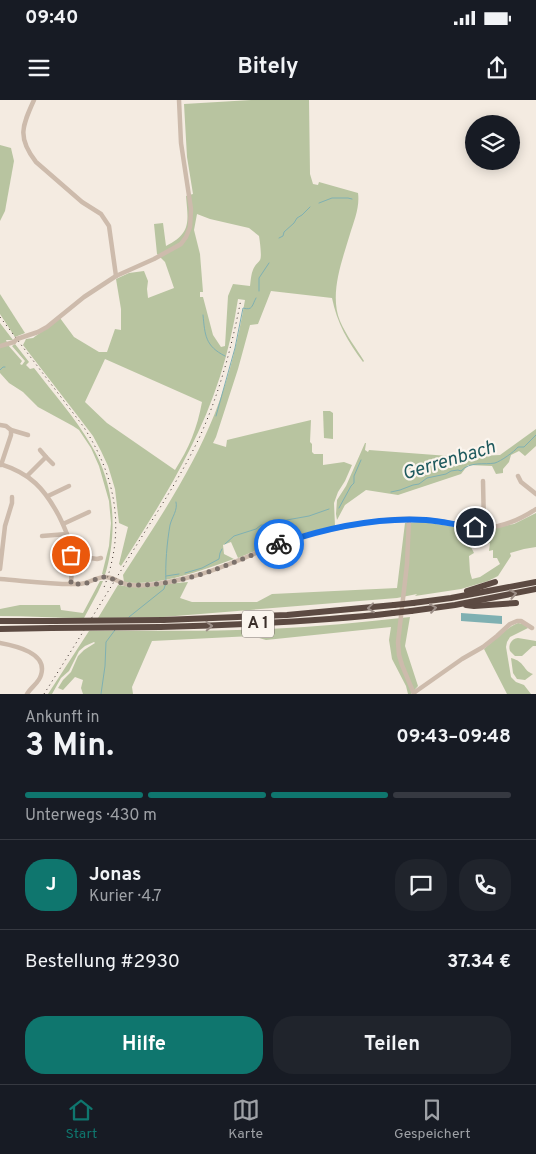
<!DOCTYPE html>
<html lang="de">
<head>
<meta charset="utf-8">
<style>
	body { margin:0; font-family:Overpass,sans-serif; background:#20242c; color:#f1f3f6; height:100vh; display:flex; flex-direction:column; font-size:19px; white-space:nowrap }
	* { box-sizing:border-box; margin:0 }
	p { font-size:16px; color:#9ea1a6 }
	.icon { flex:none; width:28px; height:28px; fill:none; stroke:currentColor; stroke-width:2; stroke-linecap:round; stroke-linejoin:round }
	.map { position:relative; height:594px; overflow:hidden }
	.sheet { display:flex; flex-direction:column; background:#171b24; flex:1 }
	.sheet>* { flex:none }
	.tools { position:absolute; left:465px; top:15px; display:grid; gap:10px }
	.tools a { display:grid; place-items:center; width:55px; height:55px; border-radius:50%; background:#171b24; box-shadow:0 2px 12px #0003; font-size:25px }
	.pin { position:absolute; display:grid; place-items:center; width:42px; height:42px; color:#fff; margin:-21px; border:2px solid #fff; border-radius:50%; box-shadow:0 1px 5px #0007 }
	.courier { position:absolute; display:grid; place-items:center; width:50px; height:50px; margin:-25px; border:4px solid #1a73e8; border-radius:50%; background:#fff; color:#222; box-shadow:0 1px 6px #0007 }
	.overview em { font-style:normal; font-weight:700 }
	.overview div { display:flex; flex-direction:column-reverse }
	.overview { display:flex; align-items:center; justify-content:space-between; height:85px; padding:0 25px }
	h1 { font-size:32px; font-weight:700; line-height:38px }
	.bar { display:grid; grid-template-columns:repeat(4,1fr); gap:8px 5px; align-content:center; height:60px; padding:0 25px }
	.bar i { height:6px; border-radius:4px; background:#363941 }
	.bar .on { background:#0f766e }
	.bar p { grid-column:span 4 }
	.line { display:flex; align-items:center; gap:12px; padding:0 25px; border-top:1px solid #363941 }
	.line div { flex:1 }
	.round { display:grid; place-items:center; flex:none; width:52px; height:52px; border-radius:20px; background:#20242c }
	.cta { display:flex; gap:10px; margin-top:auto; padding:10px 25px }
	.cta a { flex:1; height:58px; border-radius:20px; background:#0f766e; color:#fff; font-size:20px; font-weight:700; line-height:58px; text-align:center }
	.cta a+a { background:#20242c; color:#f1f3f6 }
	.status { display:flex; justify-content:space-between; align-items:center; height:35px; padding:0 25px; background:#171b24; direction:ltr }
	.status svg { height:14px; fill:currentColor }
	header { display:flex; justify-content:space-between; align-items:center; height:65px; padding:0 25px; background:#171b24; font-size:22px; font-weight:700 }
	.tabs { display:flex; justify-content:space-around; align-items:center; height:70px; border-top:1px solid #363941; background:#171b24; font-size:14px; color:#9ea1a6 }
	.tabs a { display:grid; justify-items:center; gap:2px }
	.tabs .on { color:#0f766e }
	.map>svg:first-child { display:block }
</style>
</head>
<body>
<div class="status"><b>09:40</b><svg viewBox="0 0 49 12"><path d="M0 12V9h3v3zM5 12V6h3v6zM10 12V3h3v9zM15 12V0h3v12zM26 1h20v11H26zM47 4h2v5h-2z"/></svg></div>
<header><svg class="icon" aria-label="menu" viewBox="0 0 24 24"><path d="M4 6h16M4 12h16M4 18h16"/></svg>Bitely<svg class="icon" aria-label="share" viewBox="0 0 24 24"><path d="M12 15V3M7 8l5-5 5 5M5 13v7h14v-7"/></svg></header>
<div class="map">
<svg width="536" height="594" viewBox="0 0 536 594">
	<rect width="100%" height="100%" fill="#f4ebe1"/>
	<g fill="#b8c4a0" fill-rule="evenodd">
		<path d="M251,0H309L310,74L313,84L318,85L319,82L358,93C360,107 354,121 350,134C342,161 329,194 340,221C346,235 356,248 364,261L363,262C348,242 337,223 332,198L271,191L258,224L250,225L238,269L216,337L213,343L226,347L227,340L311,320L310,342L312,344V352L314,354H323V365L344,362L352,365L345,381L338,392L334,403L335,426L288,437L238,458L231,442L223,445L224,454L234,459C203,470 158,487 124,482L123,475C156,424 192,371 215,313C230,275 238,240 245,200L238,199C230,252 214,303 189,351C169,391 145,428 121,466L119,464L128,427L119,423L115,389L108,366L101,351L93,336L77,315L23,245L26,239L33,238L60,218L74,237L99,252H107L115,229L121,230V209L116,179L129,173L144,171L148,181L147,189L148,198L174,188L165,162L157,154L154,124L163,123L166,146C192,133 188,121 186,96L193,94L187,57L184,4ZM197,114L210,119L249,128L259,136C260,142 262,157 260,160C259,162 256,164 255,166C251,172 251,179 250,186L233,184L228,196L225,246L221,247L213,235L203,197H200V192H203L200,154L194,130ZM105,259L202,302C197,329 189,348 175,370L107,323L85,302Z"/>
		<path d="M0,45L11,48L14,61L5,111L0,121Z"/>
		<path d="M0,194L25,233L15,237L0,214Z"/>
		<path d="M0,223L13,240H6L8,245L22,261L20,264L22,265L25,261L12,246L15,244L29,262L26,265L30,269L34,268C53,293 75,317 91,345C115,384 118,432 105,475L102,474L109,446L111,423L109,401L99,366L91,348L79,330L73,326L38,307L23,292L9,283L0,273Z"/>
		<path d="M323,311H330L333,313V339L324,338Z"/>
		<path d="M536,329V346L525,356L519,351L511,355L509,362L503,369V373L496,374L492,366L468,365L461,374L398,395L366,390L345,405L337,420L336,414L337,400L346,386L365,343H366L365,350L368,352L369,350L462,357L500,355Z"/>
		<path d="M536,413V447L524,449L510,453L511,456L498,476L488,481L461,489L415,496L417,494L397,498L163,517L98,518L118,485L131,487L188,482L180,498L192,502H257L272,494L397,488L405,423L422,422L456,427L487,429L514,424ZM490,443L489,451L493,450V458H497L500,464L480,477L472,479L470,472L469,456L474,453L471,447L478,445Z"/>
		<path d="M100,481H103L98,492L84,518C56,518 28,516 0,516V509L20,505H60L61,510L83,513Z"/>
		<path d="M410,517L405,546L418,586L411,594H408L406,586L392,559L389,540L391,527L266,540L252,536L152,541L132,587L133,594H83L81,588L83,580L75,577L63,590L58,588L63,580L71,572L78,556L84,550L95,543L94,542L85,546L79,551L69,571L61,578L52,594H48L89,531C149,530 209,532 269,529C316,527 363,522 410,517Z"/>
		<path d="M518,523L524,524L528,528L510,537L507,542L506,547L511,577L516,582L524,585L531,594H507L484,549C492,542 509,526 518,523Z"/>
		<path d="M518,538L536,541V546H533L522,556H515L510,551C508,545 511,539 518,538Z"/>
		<path d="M511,558C526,562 522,570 533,574L525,580L517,579L513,573Z"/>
	</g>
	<path fill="#7fb0b2" d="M461,513L502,516V524L461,521Z"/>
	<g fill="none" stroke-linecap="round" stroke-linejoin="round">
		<g stroke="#7fb0b2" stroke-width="1">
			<path d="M319,103L332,98H348L352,99"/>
			<path d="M279,138L283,136L284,132L294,123L297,118L302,115L310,107"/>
			<path d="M259,191V178L269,163"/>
			<path d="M203,215C205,235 205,246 225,256"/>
			<path d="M0,270L3,267H5"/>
			<path d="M216,316L235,248L243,208C253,211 252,205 256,198"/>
			<path d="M391,392L400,390L413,385L419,384L427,378L446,374L451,371L458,370L461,371C470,361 484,365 495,363C501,361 514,352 518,347H524L536,335"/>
			<path d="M339,408L351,386L354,383V376L361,360"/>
			<path d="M225,444L234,436L256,429L261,425H266L281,421L309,416L329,409"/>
			<path d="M185,473L202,468L219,459L220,453L222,449"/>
			<path d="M166,476L179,474"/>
			<path d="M129,517L164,489L166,482C165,465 167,442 170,425C172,417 178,410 176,402"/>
			<path d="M101,594L105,566L106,542L115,530"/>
		</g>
		<g stroke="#cdbbac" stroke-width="4.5">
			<path d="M34,0C22,26 17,38 36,62L82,102L101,114L109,126L116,176"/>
			<path d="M17,239L38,232L47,227L84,197L116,176L154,159L181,144L186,137L190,127L191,109L181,43L179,0"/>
			<path d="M0,246L14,242"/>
			<path d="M0,325L6,326L11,330V335L1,365"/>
			<path d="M11,330L28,335"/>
			<path d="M46,357L53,364"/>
			<path d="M0,364C31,374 44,388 59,416C63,424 67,433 69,441C72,455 72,470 71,484"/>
			<path d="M27,376L46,357L40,350"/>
			<path d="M518,376L521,382L536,394"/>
			<path d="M483,381L484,427"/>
			<path d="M48,396L69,386"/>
			<path d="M409,419L407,464L398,542L399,555L402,565L414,594"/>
			<path d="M63,424L89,412"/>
			<path d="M42,436L67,434"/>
			<path d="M71,455L97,459L101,458"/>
			<path d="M0,469L5,426L12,403V397"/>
			<path d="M0,479C26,481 53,485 79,484C88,484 96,477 105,477C114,477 121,484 130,485C149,487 171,482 190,477C221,470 249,455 278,444C310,432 344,426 378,421C397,418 418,418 438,421C458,424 478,429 498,426C512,423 524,417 536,409"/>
			<path d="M0,543C16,546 48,553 41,575C39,583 31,587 27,594"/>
			<path d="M415,592L462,559L483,547L497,536L510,524L517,521H521L532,528"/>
		</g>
		<g stroke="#5c4a42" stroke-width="6">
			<path d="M467,491L495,482"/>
			<path d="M413,503L451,498L536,482"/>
			<path d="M466,505L474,506L516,503"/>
			<path d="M411,511L455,505L536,489"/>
			<path d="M163,520L287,515L394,505"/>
			<path d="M0,521H54"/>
			<path d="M160,527C238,525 315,522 393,513"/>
			<path d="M0,529L51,528"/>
		</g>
		<g stroke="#3b302b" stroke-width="1" stroke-dasharray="1 4" stroke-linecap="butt">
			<path d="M0,217L83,326C117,378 126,432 103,490"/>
			<path d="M44,594C75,545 106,495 136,446C159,409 183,373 201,334C220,291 232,246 241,199"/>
		</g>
		<path stroke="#cdbbac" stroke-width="4.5" d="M14,242L17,239"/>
		<g stroke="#5c4a42" stroke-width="6">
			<path d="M394,505L413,503"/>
			<path d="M393,513L411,511"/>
			<path d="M54,521L163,520"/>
			<path d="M51,528L160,527"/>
		</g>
	</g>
	<defs><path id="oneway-chevron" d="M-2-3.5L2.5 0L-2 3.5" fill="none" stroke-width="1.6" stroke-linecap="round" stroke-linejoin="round" transform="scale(1.25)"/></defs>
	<g stroke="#9c8e87">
		<use href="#oneway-chevron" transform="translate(513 494) rotate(-11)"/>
		<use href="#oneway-chevron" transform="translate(371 508) rotate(174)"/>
		<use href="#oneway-chevron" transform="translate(433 508) rotate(-8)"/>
		<use href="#oneway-chevron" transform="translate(209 526) rotate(-2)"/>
	</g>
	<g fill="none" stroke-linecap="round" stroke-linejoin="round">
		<path stroke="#7c716b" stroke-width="5" stroke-dasharray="0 9" d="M71,455V484C77,484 82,484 87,483C93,481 98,477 105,477C114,478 121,485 131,485C183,487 232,463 279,444"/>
		<path stroke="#1a73e8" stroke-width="6" d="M279,444C326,428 376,417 426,420C443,421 459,426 475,427"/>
	</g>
	<g text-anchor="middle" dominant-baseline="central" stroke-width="4.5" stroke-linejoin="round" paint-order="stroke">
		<rect fill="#fbf5ee" stroke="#756b66" stroke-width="1" x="242" y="510.5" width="32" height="27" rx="4"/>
		<g font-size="16" font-weight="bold" fill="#3b302b">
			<text x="258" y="524">A 1</text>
		</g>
		<g font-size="19" font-style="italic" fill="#1f5a5e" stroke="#fbf5ee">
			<text transform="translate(449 361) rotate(-17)">Gerrenbach</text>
		</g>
	</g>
</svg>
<div class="tools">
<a><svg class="icon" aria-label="layers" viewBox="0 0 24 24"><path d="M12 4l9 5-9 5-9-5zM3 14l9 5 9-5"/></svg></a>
</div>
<div class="pin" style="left:71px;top:455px;background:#ea580c"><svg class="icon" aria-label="bag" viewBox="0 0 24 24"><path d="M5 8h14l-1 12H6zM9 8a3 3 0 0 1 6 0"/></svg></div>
<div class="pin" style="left:475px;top:427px;background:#1f2937"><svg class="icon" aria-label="home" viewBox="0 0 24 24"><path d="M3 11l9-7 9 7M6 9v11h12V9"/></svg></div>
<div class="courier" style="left:279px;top:444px"><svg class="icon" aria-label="bike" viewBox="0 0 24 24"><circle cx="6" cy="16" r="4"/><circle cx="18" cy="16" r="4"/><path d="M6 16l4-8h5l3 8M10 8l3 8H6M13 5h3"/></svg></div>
</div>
<section class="sheet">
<div class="overview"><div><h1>3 Min.</h1><p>Ankunft in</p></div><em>09:43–09:48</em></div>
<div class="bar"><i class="on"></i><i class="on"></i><i class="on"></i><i></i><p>Unterwegs · 430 m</p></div>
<div class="line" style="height:90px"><b class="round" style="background:#0f766e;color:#fff">J</b><div><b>Jonas</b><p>Kurier · 4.7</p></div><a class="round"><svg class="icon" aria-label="chat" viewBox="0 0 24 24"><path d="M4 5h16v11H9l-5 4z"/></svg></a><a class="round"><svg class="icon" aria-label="phone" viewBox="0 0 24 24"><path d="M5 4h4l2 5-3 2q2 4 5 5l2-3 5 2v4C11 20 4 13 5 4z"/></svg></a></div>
<div class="line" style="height:65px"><div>Bestellung #2930</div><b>37.34 €</b></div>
<div class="cta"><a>Hilfe</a><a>Teilen</a></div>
</section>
<nav class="tabs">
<a class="on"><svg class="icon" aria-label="home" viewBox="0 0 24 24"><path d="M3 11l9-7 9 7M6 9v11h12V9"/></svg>Start</a>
<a><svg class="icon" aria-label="map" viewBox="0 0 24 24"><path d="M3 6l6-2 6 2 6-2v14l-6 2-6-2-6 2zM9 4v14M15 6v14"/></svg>Karte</a>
<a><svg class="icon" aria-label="saved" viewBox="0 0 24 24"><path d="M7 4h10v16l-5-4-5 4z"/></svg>Gespeichert</a>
</nav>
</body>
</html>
